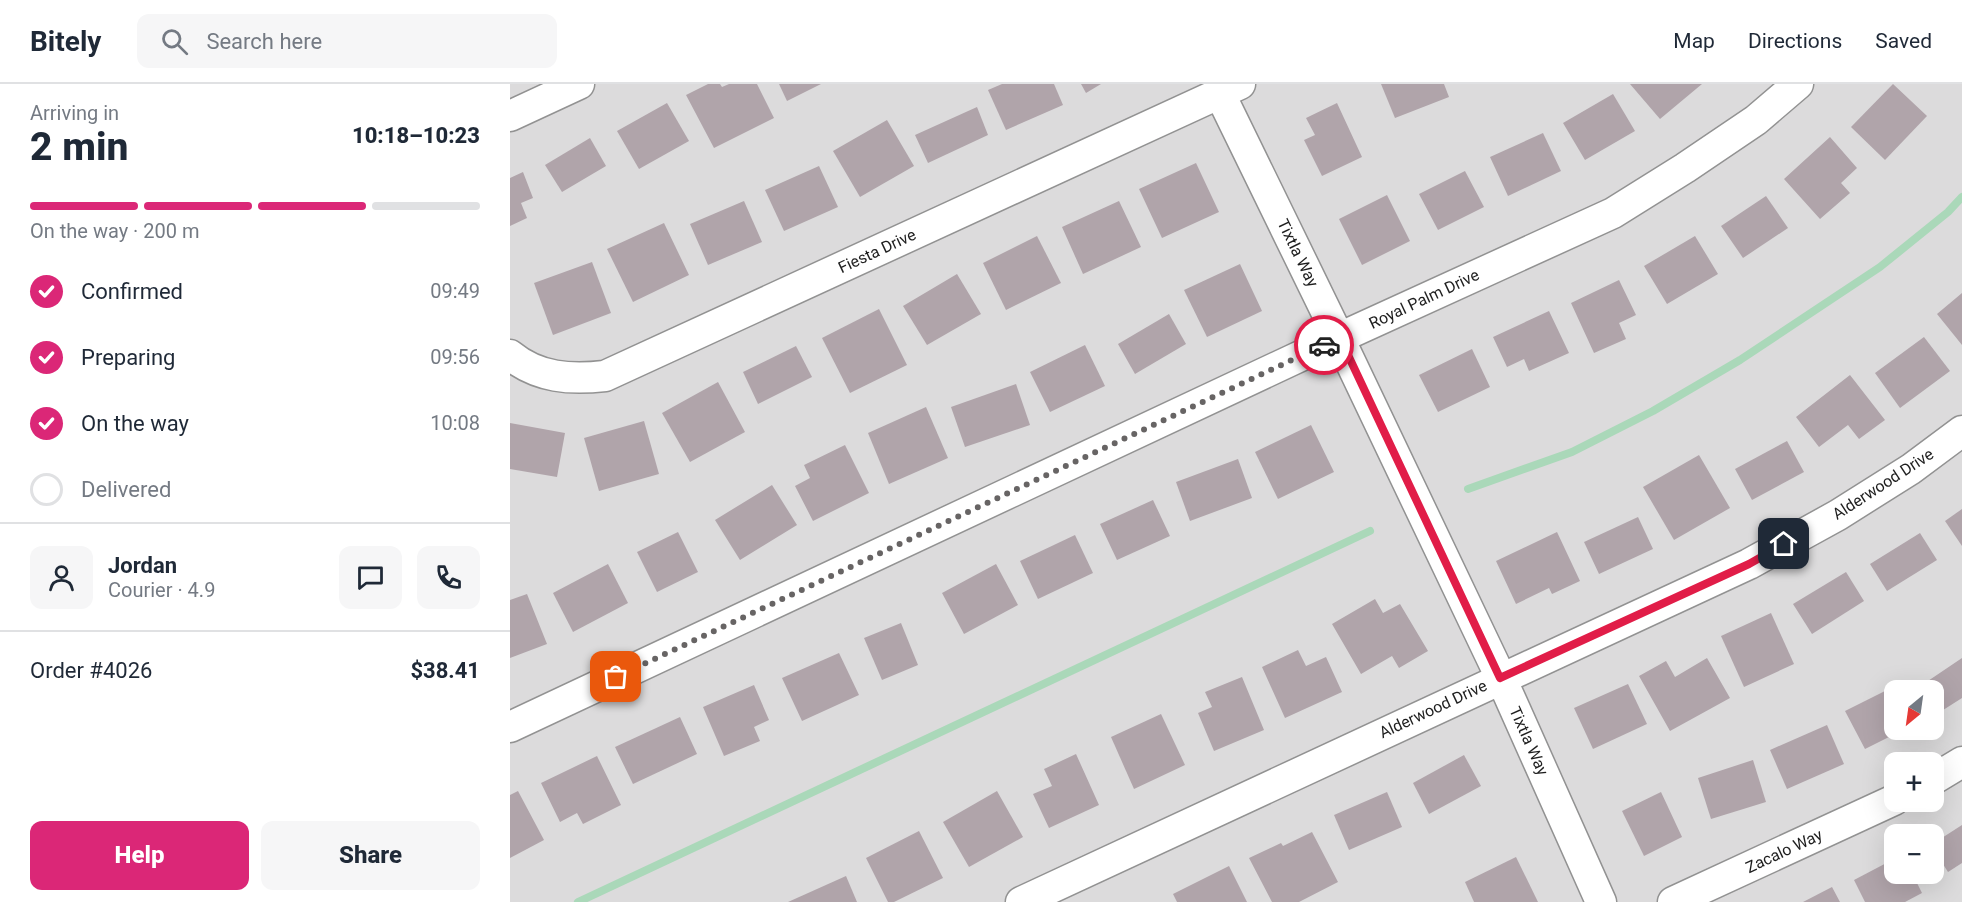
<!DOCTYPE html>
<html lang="en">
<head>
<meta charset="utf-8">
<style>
	body { margin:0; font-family:Roboto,sans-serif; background:#f6f6f7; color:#1f2937; height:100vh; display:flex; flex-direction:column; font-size:22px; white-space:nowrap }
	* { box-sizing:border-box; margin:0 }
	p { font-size:20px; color:#747a83 }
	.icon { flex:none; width:33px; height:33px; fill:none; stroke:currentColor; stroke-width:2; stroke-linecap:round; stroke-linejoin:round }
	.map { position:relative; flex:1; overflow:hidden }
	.details { display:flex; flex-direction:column; background:#fff; width:510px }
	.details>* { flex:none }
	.needle { width:39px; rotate:209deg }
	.controls { position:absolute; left:1374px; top:596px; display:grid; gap:12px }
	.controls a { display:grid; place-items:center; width:60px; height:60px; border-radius:12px; background:#fff; box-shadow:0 6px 24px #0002; font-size:30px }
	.pin { position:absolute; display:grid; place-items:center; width:51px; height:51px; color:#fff; margin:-26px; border-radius:12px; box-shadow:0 3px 9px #0006 }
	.courier { position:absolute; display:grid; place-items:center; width:60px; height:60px; margin:-30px; border:4px solid #e11d48; border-radius:50%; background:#fff; color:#222; box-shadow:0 2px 8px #0007 }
	.headline em { font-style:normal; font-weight:800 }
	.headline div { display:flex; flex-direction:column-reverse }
	.headline { display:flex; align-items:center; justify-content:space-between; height:102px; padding:0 30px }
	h1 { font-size:39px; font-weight:800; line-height:45px }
	.bar { display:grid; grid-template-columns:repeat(4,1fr); gap:9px 6px; align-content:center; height:72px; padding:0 30px }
	.bar i { height:8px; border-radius:4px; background:#e0e1e3 }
	.bar .active { background:#db2777 }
	.bar p { grid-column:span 4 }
	.line { display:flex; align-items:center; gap:15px; padding:0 30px; border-top:2px solid #e0e1e3 }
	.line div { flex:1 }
	.round { display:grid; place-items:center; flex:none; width:63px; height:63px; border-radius:12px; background:#f6f6f7 }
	ol { padding:0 30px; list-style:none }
	li { display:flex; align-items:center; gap:18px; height:66px }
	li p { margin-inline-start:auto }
	li .icon { padding:6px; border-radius:50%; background:#db2777; color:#fff; stroke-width:4 }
	li:last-child { color:#747a83 }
	li i { width:33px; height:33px; border:3px solid #e0e1e3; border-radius:50% }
	.cta { display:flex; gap:12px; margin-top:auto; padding:12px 30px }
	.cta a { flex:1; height:69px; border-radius:12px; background:#db2777; color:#fff; font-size:24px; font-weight:800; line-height:69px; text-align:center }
	.cta a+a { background:#f6f6f7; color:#1f2937 }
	header { display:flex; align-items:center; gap:36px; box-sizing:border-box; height:84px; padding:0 30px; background:#fff; border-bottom:2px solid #e0e1e3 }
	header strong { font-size:28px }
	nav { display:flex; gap:33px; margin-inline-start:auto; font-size:21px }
	.search { width:420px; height:54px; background:#f6f6f7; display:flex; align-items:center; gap:15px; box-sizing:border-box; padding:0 21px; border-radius:12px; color:#747a83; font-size:22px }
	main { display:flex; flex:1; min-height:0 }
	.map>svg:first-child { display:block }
</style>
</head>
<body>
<header>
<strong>Bitely</strong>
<div class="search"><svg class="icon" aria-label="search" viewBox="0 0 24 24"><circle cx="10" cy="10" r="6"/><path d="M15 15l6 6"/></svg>Search here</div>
<nav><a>Map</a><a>Directions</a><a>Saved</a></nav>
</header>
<main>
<section class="details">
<div class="headline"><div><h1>2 min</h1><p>Arriving in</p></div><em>10:18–10:23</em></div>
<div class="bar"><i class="active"></i><i class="active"></i><i class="active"></i><i></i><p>On the way · 200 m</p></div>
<ol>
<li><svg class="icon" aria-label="check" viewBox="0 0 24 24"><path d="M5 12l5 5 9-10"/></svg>Confirmed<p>09:49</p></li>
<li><svg class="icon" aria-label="check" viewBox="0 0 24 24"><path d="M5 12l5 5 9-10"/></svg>Preparing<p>09:56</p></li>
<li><svg class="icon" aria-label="check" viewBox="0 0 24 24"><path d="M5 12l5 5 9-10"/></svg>On the way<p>10:08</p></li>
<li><i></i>Delivered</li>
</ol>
<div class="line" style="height:108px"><a class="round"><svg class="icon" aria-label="person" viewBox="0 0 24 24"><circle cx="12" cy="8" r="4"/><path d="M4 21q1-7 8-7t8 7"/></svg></a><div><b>Jordan</b><p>Courier · 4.9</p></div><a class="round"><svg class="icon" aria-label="chat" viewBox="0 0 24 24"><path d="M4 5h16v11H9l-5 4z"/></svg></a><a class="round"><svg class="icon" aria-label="phone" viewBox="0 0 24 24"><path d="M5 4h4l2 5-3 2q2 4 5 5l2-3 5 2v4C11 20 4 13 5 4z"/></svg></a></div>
<div class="line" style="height:78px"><div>Order #4026</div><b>$38.41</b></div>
<div class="cta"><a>Help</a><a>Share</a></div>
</section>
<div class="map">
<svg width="1452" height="818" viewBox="0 0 1452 818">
	<rect width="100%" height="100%" fill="#eee6e7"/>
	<path fill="#dcdbdc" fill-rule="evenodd" d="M0,0H1452V818H0ZM1384,606H1424V645H1384ZM1384,678H1424V717H1384ZM1384,750H1424V789H1384Z"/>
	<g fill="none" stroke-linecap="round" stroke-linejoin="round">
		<g stroke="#aad8b9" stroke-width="8">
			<path d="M958,405L1062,368L1143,327L1230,276L1370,183L1438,128L1452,113"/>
			<path d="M68,818L860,447"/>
		</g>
	</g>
	<g fill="#b0a4aa">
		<path d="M198,0H210L212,3L219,0H247L264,34L204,64L176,11Z"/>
		<path d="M269,0H311L277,17Z"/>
		<path d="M492,0H544L553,21L496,46L478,6Z"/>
		<path d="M571,0H591L576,9Z"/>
		<path d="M871,0H934L939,13L885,34Z"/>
		<path d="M1120,0H1192L1150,35Z"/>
		<path d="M1383,0L1417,32L1375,76L1341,43Z"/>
		<path d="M1103,10L1125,47L1075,76L1053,39Z"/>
		<path d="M157,19L179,57L129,85L107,47Z"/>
		<path d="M827,19L852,73L812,92L794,56L805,51L796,34Z"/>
		<path d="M467,23L478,51L418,79L405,51Z"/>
		<path d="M377,36L404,82L350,113L323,67Z"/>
		<path d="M1033,49L1051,87L998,112L980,73Z"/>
		<path d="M1320,53L1347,84L1331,99L1340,109L1310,135L1274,95Z"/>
		<path d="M80,54L96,82L52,108L35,81Z"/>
		<path d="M686,79L709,128L652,154L629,105Z"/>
		<path d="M309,82L328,123L274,147L255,106Z"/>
		<path d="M955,87L974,123L928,146L909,110Z"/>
		<path d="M13,88L23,114L11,119L17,134L0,142V94Z"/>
		<path d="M877,111L900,157L852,181L829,135Z"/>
		<path d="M1256,112L1278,144L1233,174L1211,142Z"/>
		<path d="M234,117L252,158L198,181L180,140Z"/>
		<path d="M609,117L631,163L573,190L552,143Z"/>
		<path d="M154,139L179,191L123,218L97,165Z"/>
		<path d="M527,152L551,199L496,226L473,179Z"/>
		<path d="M1185,152L1208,190L1157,220L1134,182Z"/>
		<path d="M82,178L101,229L43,251L24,199Z"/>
		<path d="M730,180L752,227L697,253L674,206Z"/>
		<path d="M447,190L471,230L417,261L393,222Z"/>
		<path d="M1109,196L1126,231L1109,239L1116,255L1084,269L1061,219Z"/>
		<path d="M1452,209V261L1427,230Z"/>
		<path d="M369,225L397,281L340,309L312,254Z"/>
		<path d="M1039,227L1059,269L1019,287L1014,275L997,283L983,253Z"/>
		<path d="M659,230L676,260L625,290L608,260Z"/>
		<path d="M1414,253L1440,287L1390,324L1365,289Z"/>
		<path d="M575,261L595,302L540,328L520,288Z"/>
		<path d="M286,262L302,293L248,320L233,288Z"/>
		<path d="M962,265L980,303L928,328L909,291Z"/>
		<path d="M1340,291L1375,336L1349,355L1338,341L1309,363L1286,333Z"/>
		<path d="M208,298L235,348L180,378L152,329Z"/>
		<path d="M506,300L520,341L455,363L441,323Z"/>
		<path d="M416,323L438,374L379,400L358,349Z"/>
		<path d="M134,337L149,390L89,407L74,354Z"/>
		<path d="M0,339L55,349L47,393L0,385Z"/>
		<path d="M801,341L824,388L768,415L745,368Z"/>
		<path d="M1277,357L1294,388L1242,416L1225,385Z"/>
		<path d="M335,361L359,409L303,437L285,402L300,394L294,381Z"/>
		<path d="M1189,371L1220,424L1164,456L1133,403Z"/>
		<path d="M728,375L742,414L680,437L666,398Z"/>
		<path d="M262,401L287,441L230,476L205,436Z"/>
		<path d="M643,416L660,452L607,476L590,440Z"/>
		<path d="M1452,425V462L1435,437Z"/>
		<path d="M1128,433L1143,465L1089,490L1074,458Z"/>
		<path d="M168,448L188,488L147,508L127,468Z"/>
		<path d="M1047,448L1070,497L1042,510L1039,504L1006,520L986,477Z"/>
		<path d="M1410,449L1427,476L1377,507L1360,480Z"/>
		<path d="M565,451L583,489L528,515L510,477Z"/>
		<path d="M98,480L118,519L63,548L43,509Z"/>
		<path d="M486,480L508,521L454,550L432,509Z"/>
		<path d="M1336,488L1354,517L1302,550L1283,520Z"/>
		<path d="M17,510L37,560L0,574V516Z"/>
		<path d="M865,515L873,529L890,520L918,567L889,584L882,572L851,590L822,540Z"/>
		<path d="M1261,529L1284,580L1234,603L1211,552Z"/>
		<path d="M391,539L408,581L372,596L354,554Z"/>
		<path d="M788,566L796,582L816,573L832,608L775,634L752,583Z"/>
		<path d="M329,569L349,611L292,637L272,594Z"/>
		<path d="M1197,574L1220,614L1160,647L1129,592L1156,577L1165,593Z"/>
		<path d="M1452,574V614L1430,628L1424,618V606H1415L1412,601Z"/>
		<path d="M732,593L754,646L704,667L688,629L702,623L695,608Z"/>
		<path d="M1391,599L1395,606H1384V645H1395L1355,665L1335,627Z"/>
		<path d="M1118,600L1137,640L1083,665L1064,624Z"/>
		<path d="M244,601L259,636L244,643L250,657L214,672L193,623Z"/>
		<path d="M651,630L675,681L624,705L601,653Z"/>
		<path d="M170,633L187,670L123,700L105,663Z"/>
		<path d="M1317,641L1334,680L1277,705L1260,666Z"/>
		<path d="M566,670L589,721L539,744L523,710L542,702L534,685Z"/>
		<path d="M954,671L971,702L919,730L903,699Z"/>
		<path d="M87,672L111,721L73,740L67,729L50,738L31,699Z"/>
		<path d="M1243,676L1256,718L1201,735L1188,694Z"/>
		<path d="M8,707L34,756L0,774V711Z"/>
		<path d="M487,707L513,753L459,783L433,738Z"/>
		<path d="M877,708L892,743L839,766L824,731Z"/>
		<path d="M1151,708L1172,753L1134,772L1112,727Z"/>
		<path d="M1452,741V779L1438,788L1424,766V759Z"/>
		<path d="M409,747L433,794L384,818H378L356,774Z"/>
		<path d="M802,748L828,798L789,818H762L739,774L771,759L773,762Z"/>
		<path d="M1006,773L1028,818H964L955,798Z"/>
		<path d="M1384,775V789H1402L1412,809L1395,818H1355L1344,796Z"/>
		<path d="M719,782L737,818H667L663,810Z"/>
		<path d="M336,792L347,818H278Z"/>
		<path d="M1322,803L1330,818H1293Z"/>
	</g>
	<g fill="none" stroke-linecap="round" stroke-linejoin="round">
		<g stroke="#929292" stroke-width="33">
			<g id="minor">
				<path d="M710,10L829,254L991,594L1091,818"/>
				<path d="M0,32L69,0"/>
				<path d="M0,271C28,294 61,296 95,292L730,0"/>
				<path d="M0,643L829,254L1103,129L1175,84L1246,36L1288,0"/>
				<path d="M1424,695L1452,678"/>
				<path d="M511,818L1239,480L1328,431L1401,385L1452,347"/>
				<path d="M1163,818L1384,716"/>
			</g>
		</g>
		<use href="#minor" stroke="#fff" stroke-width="30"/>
	</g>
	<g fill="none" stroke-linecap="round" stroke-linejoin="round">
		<path stroke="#676464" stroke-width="6" stroke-dasharray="0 10.8" d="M106,593L814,261"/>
		<path stroke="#e11d48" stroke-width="8" d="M814,261L830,254L990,594L1239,480L1274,460"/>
	</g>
	<g text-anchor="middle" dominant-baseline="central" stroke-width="5" stroke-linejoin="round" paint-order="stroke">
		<g font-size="16" fill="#1e1e1e" stroke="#fff">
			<text transform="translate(367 167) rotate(-25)">Fiesta Drive</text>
			<text transform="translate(788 169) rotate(64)">Tixtla Way</text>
			<text transform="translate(914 215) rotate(-25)">Royal Palm Drive</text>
			<text transform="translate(1373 400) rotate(-33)">Alderwood Drive</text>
			<text transform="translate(923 625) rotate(-25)">Alderwood Drive</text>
			<text transform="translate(1019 657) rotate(66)">Tixtla Way</text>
			<text transform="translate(1274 767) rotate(-25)">Zacalo Way</text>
		</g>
	</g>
</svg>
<div class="controls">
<a><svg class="needle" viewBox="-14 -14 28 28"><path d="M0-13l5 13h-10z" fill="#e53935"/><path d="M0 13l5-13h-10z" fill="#747a83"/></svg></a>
<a>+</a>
<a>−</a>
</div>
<div class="pin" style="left:106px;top:593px;background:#ea580c"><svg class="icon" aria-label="bag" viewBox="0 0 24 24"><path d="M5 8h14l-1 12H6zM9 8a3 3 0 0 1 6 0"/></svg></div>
<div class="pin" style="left:1274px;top:460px;background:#1f2937"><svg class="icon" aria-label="home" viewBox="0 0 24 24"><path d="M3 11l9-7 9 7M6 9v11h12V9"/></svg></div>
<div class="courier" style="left:814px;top:261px"><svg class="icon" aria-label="car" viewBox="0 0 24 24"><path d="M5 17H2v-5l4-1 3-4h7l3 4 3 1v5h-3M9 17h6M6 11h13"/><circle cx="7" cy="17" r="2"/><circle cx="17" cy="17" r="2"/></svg></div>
</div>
</main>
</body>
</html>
